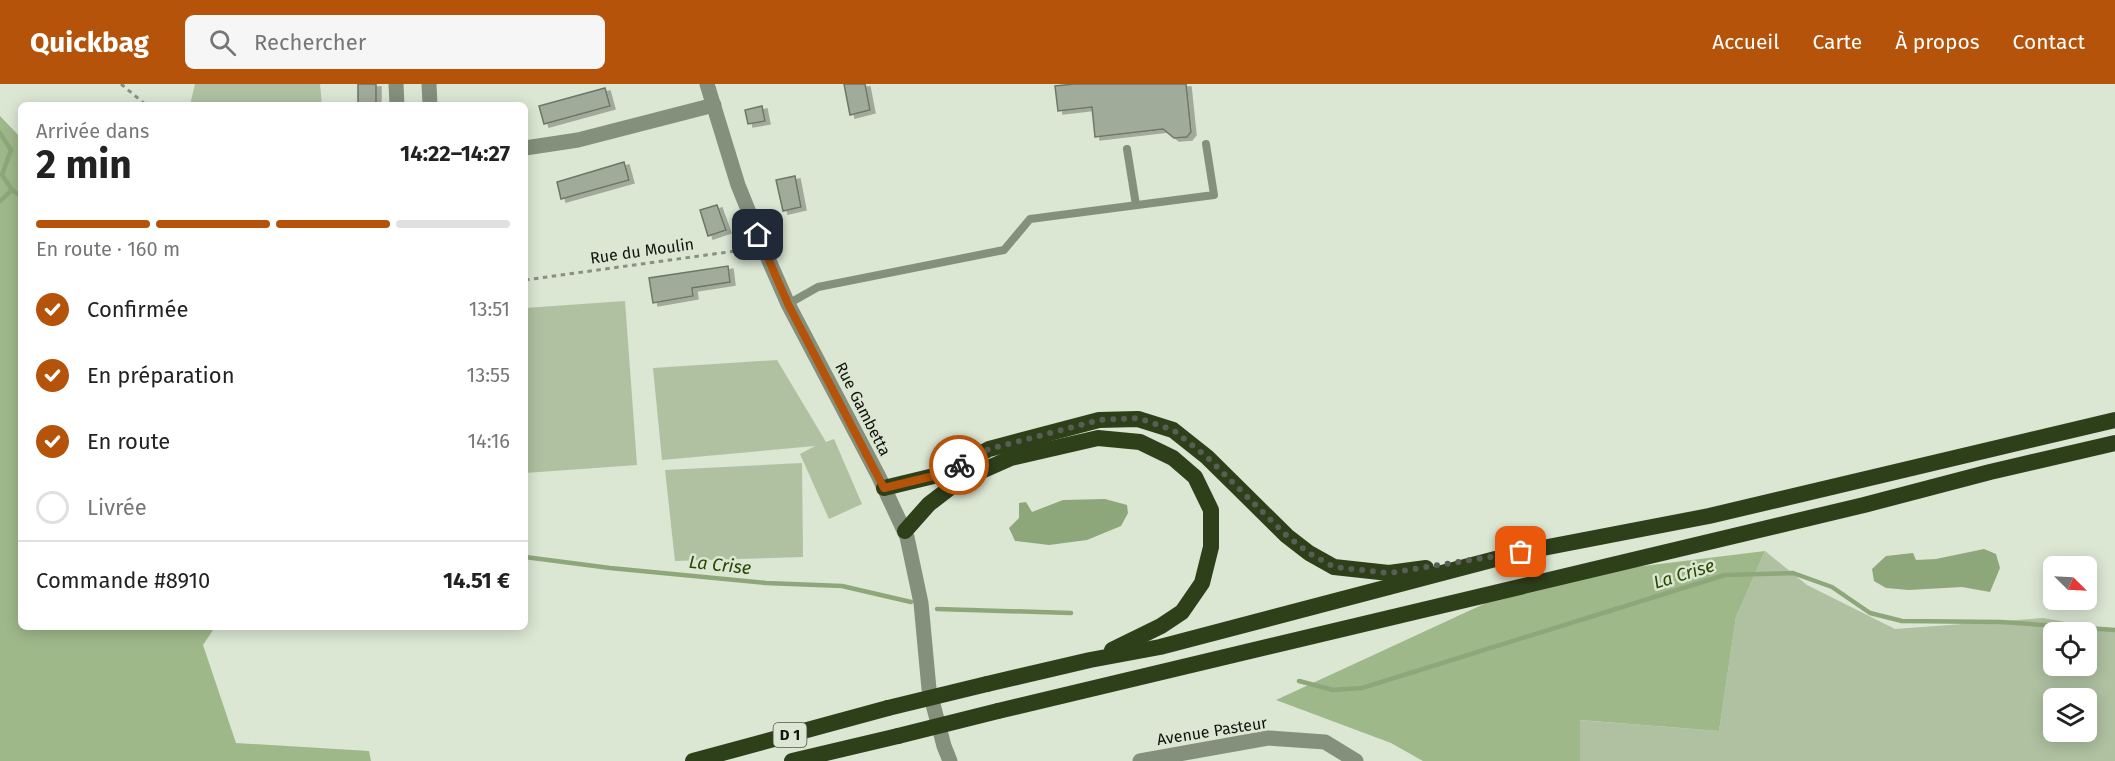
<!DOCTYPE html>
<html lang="fr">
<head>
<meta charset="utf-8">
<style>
	body { margin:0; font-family:"Fira Sans",sans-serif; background:#f6f6f6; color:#222; height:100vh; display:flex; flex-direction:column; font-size:22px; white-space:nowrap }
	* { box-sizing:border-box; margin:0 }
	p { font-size:20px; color:#767676 }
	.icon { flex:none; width:33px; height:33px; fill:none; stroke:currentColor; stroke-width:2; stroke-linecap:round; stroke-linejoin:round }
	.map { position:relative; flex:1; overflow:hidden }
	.details { position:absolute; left:18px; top:18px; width:510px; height:528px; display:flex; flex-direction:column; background:#fff; border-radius:9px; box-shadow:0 3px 15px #0003 }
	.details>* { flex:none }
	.needle { width:39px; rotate:114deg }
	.buttons { position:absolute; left:2043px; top:472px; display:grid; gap:12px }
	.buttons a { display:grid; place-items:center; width:54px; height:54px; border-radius:9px; background:#fff; box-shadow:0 3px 15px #0003; font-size:30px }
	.pin { position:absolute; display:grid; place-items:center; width:51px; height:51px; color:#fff; margin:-26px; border-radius:12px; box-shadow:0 3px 9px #0006 }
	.courier { position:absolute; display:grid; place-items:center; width:60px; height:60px; margin:-30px; border:4px solid #b45309; border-radius:50%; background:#fff; color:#222; box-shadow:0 2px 8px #0007 }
	.head em { font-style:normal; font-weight:700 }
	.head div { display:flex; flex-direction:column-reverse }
	.head { display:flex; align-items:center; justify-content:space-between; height:102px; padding:0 18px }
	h1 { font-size:39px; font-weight:700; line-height:45px }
	.bar { display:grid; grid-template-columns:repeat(4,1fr); gap:9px 6px; align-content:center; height:72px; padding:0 18px }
	.bar i { height:8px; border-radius:4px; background:#e0e0e0 }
	.bar .current { background:#b45309 }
	.bar p { grid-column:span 4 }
	.line { display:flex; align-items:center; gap:15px; padding:0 18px; border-top:2px solid #e0e0e0 }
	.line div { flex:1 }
	ol { padding:0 18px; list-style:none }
	li { display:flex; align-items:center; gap:18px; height:66px }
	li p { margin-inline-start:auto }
	li .icon { padding:6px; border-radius:50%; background:#b45309; color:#fff; stroke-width:4 }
	li:last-child { color:#767676 }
	li i { width:33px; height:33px; border:3px solid #e0e0e0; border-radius:50% }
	header { display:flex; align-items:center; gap:36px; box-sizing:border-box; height:84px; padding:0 30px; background:#b45309; color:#fff }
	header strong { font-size:28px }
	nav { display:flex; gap:33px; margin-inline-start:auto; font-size:21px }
	.search { width:420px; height:54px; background:#f6f6f6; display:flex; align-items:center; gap:15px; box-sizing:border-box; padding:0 21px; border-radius:9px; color:#767676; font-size:22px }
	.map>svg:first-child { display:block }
</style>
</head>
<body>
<header>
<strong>Quickbag</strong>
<div class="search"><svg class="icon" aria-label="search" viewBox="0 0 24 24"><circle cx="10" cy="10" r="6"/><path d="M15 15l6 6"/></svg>Rechercher</div>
<nav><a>Accueil</a><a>Carte</a><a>À propos</a><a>Contact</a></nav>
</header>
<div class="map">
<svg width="2115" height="677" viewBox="0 0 2115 677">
	<defs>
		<filter id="shadow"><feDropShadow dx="5" dy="3" stdDeviation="0" flood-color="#0004"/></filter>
	</defs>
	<rect width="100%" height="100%" fill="#dbe6d3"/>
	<g fill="#afc1a1" fill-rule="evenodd">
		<path d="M195,0H320L322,21H190Z"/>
		<path d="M625,217L637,381L525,389V224Z"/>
		<path d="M777,276L826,358L834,355L862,420L829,435L800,370L815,362L662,376L653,284Z"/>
		<path d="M802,379L803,473L675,477L665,386Z"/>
		<path d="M1765,467L1807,501L1895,545L2043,534L2115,547V677H1580L1579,636L1719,647L1736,533ZM2054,549H2086V582H2054ZM2054,615H2086V648H2054Z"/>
	</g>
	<g fill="#9fb88a">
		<path d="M0,32L21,54V543H215L203,561L236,659L369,667L371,677H0Z"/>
		<path d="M1765,467L1736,533L1719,647L1580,636V677H1423L1391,659L1276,616L1538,495Z"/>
	</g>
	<g fill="#8ea77a">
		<path d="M1105,415L1127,421L1128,429L1121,442L1087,456L1049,461L1015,457L1009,444L1019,434V419L1026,418L1032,428L1063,416Z"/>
		<path d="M1984,465L1996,470L2000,484L1990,508L1962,503L1909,506L1886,504L1874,497L1872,485L1886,472L1913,469L1916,476L1936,475Z"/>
	</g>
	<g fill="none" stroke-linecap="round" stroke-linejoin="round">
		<g stroke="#8ea77a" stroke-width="4.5">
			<path d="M0,49L11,66L2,91L12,106"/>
			<path d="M0,117L12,106L21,112"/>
			<path d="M525,473L610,484L766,499L842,502L911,518"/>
			<path d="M937,525L1071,529"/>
			<path d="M1299,597L1333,606L1362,604L1725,491L1793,489L1832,503L1870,529L1902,537L2001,538L2115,546"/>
		</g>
	</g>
	<g fill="#a1ab99" stroke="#6d7766" stroke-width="1.5" filter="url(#shadow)">
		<rect x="358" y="0" width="18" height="21"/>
		<path d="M844,0H865L870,26L850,31Z"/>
		<path d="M1074,0H1186L1191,48L1187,53L1174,54L1163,45L1095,53L1092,23L1058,27L1055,2Z"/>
		<path d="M605,4L610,22L544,40L539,22Z"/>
		<path d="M762,22L765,37L748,40L745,26Z"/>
		<path d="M624,78L629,96L561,115L557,98Z"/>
		<path d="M795,92L801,123L783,127L776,96Z"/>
		<path d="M717,121L726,146L708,152L700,126Z"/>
		<path d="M728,182L730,198L692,204L693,212L653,219L649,194Z"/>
	</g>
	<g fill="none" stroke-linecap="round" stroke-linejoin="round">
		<g stroke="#889082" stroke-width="3" stroke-dasharray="4.5 4.5" stroke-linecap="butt">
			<path d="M121,0L146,21"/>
			<path d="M525,196L750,165"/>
		</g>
		<g stroke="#848f7c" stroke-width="8">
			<path d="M1127,65L1136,121"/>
			<path d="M788,220L818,203L1004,166L1030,135L1214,111L1206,60"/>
		</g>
		<g stroke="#848f7c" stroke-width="15">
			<path d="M396,0L397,21"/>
			<path d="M429,0L430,21"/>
			<path d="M525,64L578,56L714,21"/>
			<path d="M1140,677L1268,654L1325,658L1356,677"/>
		</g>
		<path stroke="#848f7c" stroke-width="15" d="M707,0L738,101L763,163L788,220L879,393L907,453L921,519L929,605L944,662L950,677"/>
		<g stroke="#2e401a" stroke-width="16">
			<path d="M884,404L942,390L989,365L1099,336L1138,335L1173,346L1207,373L1287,452L1309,469L1334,483L1389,489L1426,484"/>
			<path d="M905,447L929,420L959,397L1011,374L1098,354L1140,358L1173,374L1195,393L1211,426V463L1202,499L1182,528L1161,542L1112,566"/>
			<path d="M987,600L1090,576L1160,563L1522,468L1709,432L2115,336"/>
			<path d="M998,627L1864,421L1990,388L2115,359"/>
			<path d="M693,677L888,624"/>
			<path d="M792,677L898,652"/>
		</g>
		<g stroke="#2e401a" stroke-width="16">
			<path d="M888,624L987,600"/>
			<path d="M898,652L998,627"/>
		</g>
	</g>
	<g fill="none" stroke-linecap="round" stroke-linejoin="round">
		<path stroke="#585e53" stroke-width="6" stroke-dasharray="0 10.8" d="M959,381L989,365L1099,336L1138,334L1173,346L1207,373L1287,452L1309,469L1334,483L1389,489L1521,468"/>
		<path stroke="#b45309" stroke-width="8" d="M758,151L788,220L884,404L942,390L959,381"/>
	</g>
	<g text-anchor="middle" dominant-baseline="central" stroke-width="5" stroke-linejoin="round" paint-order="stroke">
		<rect fill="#dbe6d3" stroke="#4e5349" stroke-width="1.5" x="773.5" y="639" width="33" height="24" rx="4.5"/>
		<g font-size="15" font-weight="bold" fill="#11140e">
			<text x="790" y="651">D 1</text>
		</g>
		<g font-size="16" fill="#11140e" stroke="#dbe6d3">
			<text transform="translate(642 167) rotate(-8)">Rue du Moulin</text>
			<text transform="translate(863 325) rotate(63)">Rue Gambetta</text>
			<text transform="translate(1212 647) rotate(-9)">Avenue Pasteur</text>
		</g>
		<g font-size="18" font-style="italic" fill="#294700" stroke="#dbe6d3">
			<text transform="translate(720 481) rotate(6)">La Crise</text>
			<text transform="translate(1684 490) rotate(-17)">La Crise</text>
		</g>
	</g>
</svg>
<div class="buttons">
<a><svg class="needle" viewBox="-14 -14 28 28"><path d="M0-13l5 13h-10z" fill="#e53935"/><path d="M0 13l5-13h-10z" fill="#767676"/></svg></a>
<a><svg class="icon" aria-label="locate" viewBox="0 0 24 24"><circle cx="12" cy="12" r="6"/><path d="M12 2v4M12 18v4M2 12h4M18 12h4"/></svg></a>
<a><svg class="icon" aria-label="layers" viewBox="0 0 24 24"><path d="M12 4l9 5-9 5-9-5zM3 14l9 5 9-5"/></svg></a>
</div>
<div class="pin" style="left:1521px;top:468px;background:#ea580c"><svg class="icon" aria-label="bag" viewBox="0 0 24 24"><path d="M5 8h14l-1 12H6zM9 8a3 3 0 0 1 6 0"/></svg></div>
<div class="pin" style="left:758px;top:151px;background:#1f2937"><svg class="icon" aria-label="home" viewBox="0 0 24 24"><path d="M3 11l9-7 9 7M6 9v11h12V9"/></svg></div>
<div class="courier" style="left:959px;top:381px"><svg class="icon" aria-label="bike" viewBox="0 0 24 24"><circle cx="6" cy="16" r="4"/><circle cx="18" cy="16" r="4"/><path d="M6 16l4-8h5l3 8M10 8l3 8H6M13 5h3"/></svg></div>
<section class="details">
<div class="head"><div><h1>2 min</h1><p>Arrivée dans</p></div><em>14:22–14:27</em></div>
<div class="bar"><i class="current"></i><i class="current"></i><i class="current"></i><i></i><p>En route · 160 m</p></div>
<ol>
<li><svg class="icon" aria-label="check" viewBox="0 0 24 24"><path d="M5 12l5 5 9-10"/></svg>Confirmée<p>13:51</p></li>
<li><svg class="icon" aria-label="check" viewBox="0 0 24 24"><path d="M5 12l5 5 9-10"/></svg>En préparation<p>13:55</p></li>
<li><svg class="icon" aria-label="check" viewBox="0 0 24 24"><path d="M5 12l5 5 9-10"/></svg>En route<p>14:16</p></li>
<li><i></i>Livrée</li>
</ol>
<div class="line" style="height:78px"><div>Commande #8910</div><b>14.51 €</b></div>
</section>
</div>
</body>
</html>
